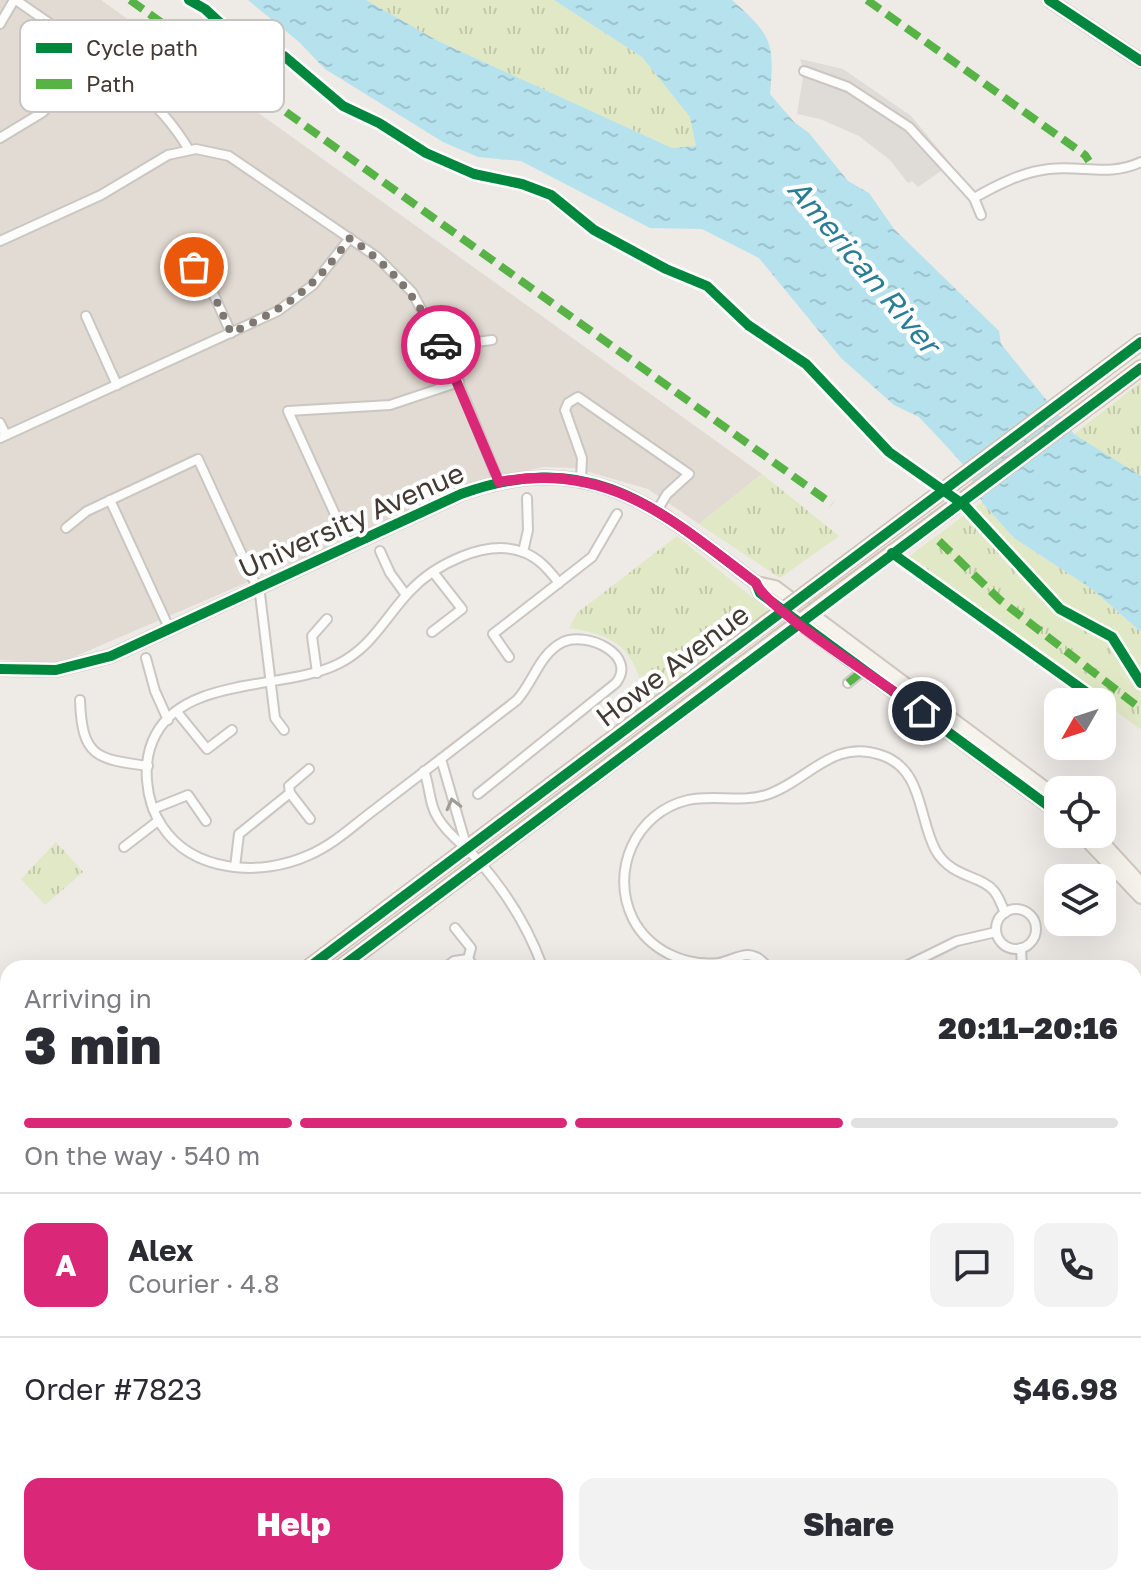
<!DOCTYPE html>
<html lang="en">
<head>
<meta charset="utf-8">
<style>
	body { margin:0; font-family:"Golos Text",sans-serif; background:#f2f2f3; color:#2b2b33; height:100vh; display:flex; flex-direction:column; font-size:30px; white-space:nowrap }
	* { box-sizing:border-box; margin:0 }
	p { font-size:26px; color:#7c7c81 }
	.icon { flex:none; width:44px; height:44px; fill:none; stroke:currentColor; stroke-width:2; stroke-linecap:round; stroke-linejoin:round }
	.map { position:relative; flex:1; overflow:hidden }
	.side { position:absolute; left:0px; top:960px; width:1142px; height:626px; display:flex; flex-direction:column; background:#fff; border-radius:24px 24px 0 0; box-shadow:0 8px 32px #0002 }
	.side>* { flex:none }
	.needle { width:52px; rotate:231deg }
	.fabs { position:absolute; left:1044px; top:688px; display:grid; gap:16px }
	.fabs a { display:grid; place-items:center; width:72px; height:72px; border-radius:16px; background:#fff; box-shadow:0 8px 32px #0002; font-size:40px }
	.pin { position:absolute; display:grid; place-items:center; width:68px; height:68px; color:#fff; margin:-34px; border:4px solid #fff; border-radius:50%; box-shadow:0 2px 8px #0007 }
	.courier { position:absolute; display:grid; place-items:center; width:80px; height:80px; margin:-40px; border:6px solid #db2777; border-radius:50%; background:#fff; color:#222; box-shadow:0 2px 10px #0007 }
	.headline em { font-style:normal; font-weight:800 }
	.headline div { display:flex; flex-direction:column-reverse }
	.headline { display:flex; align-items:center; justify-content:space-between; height:136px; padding:0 24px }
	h1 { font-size:52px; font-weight:800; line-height:60px }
	.bar { display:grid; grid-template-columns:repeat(4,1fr); gap:12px 8px; align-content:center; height:96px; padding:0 24px }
	.bar i { height:10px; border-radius:6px; background:#e1e1e2 }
	.bar .active { background:#db2777 }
	.bar p { grid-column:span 4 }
	.line { display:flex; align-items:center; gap:20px; padding:0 24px; border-top:2px solid #e1e1e2 }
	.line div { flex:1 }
	.round { display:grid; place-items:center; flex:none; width:84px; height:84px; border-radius:16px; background:#f2f2f3 }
	.primary-button { display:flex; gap:16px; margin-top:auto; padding:16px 24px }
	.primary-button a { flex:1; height:92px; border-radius:16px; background:#db2777; color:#fff; font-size:32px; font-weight:800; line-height:92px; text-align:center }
	.primary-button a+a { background:#f2f2f3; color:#2b2b33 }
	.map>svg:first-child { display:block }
</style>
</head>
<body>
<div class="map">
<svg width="1141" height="1585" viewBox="0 0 1141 1585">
	<defs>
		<pattern id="grass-tufts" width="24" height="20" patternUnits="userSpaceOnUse" patternTransform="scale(2)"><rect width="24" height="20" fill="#e1e8c5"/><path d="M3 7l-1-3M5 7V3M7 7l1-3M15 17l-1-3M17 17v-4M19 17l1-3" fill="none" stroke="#c2c8aa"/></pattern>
		<pattern id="water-ripples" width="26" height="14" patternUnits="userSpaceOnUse" patternTransform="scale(2)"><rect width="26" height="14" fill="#b5e2ed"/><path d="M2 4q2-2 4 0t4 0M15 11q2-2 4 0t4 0" fill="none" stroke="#9dc3cc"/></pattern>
	</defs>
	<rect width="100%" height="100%" fill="#eeeae6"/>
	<path fill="#e2dbd3" d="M0,0H101L762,474L699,524L648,489L575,468L545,467L489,478L60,663L0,660Z"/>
	<g fill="url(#grass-tufts)">
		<path d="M366,0H554L642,57L690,117L696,146L672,148L438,41Z"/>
		<path d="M1141,382V476L1074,434Z"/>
		<path d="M762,474L839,536L780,578L699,524Z"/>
		<path d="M982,502L1014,538L1092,589L1141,632V730L969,600L907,558Z"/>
		<path d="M677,536L770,612L646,702C635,652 622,636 569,628L577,613Z"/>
		<path d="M56,842L83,872L45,905L21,879Z"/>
	</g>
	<path fill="#dfdbd7" d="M800,59L843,69L911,116L951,164L918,187L912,181L908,183L890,160L859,136L820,119L797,114L804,71Z"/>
	<path fill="url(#water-ripples)" d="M248,0H366L438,41L672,148L696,146L690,117L642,57L554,0H732C771,35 775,41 770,94L794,122L809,133L848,181L869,193L894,229L999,331L1001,344L1074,434L1141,476V632L1092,589L1014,538L982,502L966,468L950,450L919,417L894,405L841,358L759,258L702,229L650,228L521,161L478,157L443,142L325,69L299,42Z"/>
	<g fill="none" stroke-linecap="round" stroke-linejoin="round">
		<g stroke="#cac6c2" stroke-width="12">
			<g id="street">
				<path d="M16,0C77,44 150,83 189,150"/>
				<path d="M0,24L14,0"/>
				<path d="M804,71L848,87L909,127L974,198C997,185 1022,172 1049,169C1082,165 1109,177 1141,162"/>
				<path d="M0,138L43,112L97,58"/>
				<path d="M974,198L981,215"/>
				<path d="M0,241L101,195L168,155L196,149L229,156L377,257L412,292L451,365L499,482"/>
				<path d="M194,267L209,284L231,333"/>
				<path d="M86,316L117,385"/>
				<path d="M446,355L476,342L492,340"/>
				<path d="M0,423L6,435"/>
				<path d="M0,438L278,311L313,285L350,238"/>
				<path d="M581,480L582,458L565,410L568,403L578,397L689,474L667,494L658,509"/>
				<path d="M110,500L170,630"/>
				<path d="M66,528L87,511L198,459L260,594L275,718L284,730"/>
				<path d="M349,545L288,411L390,405L459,382"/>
				<path d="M380,551L390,573L406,595"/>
				<path d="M523,552L528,530L527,498"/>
				<path d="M432,632L462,609L433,572"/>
				<path d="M509,657L493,634L592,557L617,514"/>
				<path d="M146,658L155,691L168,720"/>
				<path d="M317,673L312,636L327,619"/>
				<path d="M848,683L865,669"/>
				<path d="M80,700C82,757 96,759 148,766"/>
				<path d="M177,712L207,749L232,730"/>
				<path d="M441,759L467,848"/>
				<path d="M309,769L289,786L290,793L310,819"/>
				<path d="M424,771C430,786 429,805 438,818C448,835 463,844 476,858C505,890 528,927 543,968"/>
				<path d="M478,794L616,683C638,655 587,631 563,642C539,654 534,681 517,700C471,736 425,771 378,807C356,823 335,844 309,855C261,877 193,873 162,826C145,801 141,761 156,734C187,676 286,690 338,664C371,648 385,618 409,592C434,565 486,538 523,552C539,558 549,570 559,583"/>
				<path d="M153,809L188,795L206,821"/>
				<path d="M124,847L158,821"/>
				<path d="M235,867L239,834L290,793"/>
				<circle cx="1016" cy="929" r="20"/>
				<path d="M455,928L471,948L468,959"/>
				<path d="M1021,948L1022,968"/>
				<path d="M445,968L454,961L468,959L475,968"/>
				<path d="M768,968C763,961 758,956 748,955C739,955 729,961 719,963C685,967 649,950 633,919C609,871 636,812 688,800C714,794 740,803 766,795C807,782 832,738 881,755C924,769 918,819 936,851C952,878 981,875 994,891C999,897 1002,906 1005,913"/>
				<path d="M902,968L957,941L996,932"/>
				<path d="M1134,1088L1141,1100"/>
				<path d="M1134,1248L1141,1247"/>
				<path d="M229,1578L234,1585"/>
				<path d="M651,1578L654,1585"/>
				<path d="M1032,1585L1038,1578"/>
			</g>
		</g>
		<g stroke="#cfc7be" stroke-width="16">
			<g id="secondary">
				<path d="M1049,0L1141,61"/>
				<path d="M756,583L775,587L1058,798"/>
				<path d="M0,669L56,670L111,656L461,494C592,447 657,508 756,583L760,593L792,617L1058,813"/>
				<path d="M1081,834L1141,897"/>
				<path d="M1095,834L1141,884"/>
				<path d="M0,1167L8,1173"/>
				<path d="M0,1184L8,1190"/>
			</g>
		</g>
		<g stroke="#d0c2b3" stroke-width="18">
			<g id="primary">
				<path d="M812,589L1141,342"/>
				<path d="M827,601L1141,368"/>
				<path d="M308,968L766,623"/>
				<path d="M340,968L779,637"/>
				<path d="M0,1280L8,1258"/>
				<path d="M8,1335L1,1395L8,1463"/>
				<path d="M0,1520L8,1559"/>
				<path d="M12,1578L13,1585"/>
				<path d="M32,1578L34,1585"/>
			</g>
		</g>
		<use href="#street" stroke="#fcfcfb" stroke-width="8"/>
		<use href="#secondary" stroke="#f6f2ec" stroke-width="12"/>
		<use href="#primary" stroke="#f0e9e2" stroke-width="14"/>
		<g stroke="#d0c2b3" stroke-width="18" stroke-linecap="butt">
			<g id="primary-bridge">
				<path d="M766,623L812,589"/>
				<path d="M779,637L827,601"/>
			</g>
		</g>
		<use href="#primary-bridge" stroke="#f0e9e2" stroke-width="14"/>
		<g stroke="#57b346" stroke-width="8" stroke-dasharray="16 8" stroke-linecap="butt">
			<path d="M130,0L832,504"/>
			<path d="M867,0L1085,155L1089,161"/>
			<path d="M939,541L1000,600L1141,709"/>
			<path d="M848,683L865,669"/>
		</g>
		<g stroke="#fff" stroke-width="15">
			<g id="cycleway">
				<path d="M189,0L205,9L233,35L284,56L343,106L379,123L426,153L474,174L522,184L551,195L594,230L666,269L707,286L748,325L806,364L889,452L964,505L1060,609L1112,637L1141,683"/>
				<path d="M1049,0L1141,61"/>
				<path d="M892,553L1100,702"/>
				<path d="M0,669L56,670L111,656L461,494C592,447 657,508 756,583L760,593L792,617L1058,813"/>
				<path d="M308,968L1141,342"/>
				<path d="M340,968L1141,368"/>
				<path d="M8,1335L1,1395L8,1463"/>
			</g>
		</g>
		<use href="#cycleway" stroke="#00873e" stroke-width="10"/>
	</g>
	<defs><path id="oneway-chevron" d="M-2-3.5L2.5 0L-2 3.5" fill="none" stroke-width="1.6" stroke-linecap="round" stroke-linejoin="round" transform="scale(2)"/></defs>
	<use stroke="#a09b97" href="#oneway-chevron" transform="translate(453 804) rotate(-104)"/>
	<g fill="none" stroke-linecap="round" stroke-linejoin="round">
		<path stroke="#7f7872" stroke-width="8" stroke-dasharray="0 14.4" d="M194,267L209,284L231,333C291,305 311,291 350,238C396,271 415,295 441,345"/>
		<path stroke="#db2777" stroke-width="10" d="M441,345L499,482C610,461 674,521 756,583C768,611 890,687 922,711"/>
	</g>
	<g text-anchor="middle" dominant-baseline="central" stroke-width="8" stroke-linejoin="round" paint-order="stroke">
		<g font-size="28" fill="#433a33" stroke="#fff">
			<text transform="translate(351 520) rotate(-24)">University Avenue</text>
			<text transform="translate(672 665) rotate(-37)">Howe Avenue</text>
		</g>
		<g font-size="30" font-style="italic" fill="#297e96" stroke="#fff">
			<text transform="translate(864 266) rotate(50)">American River</text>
		</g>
	</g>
	<rect x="20" y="20" width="264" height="92" rx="12" fill="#fff" stroke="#c7c4c2" stroke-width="2"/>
	<rect x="36" y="43" width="36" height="10" fill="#00873e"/>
	<rect x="36" y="79" width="36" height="10" fill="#57b346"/>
	<g font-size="22" fill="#433a33">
		<text x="86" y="56">Cycle path</text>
		<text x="86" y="92">Path</text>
	</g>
</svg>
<div class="fabs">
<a><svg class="needle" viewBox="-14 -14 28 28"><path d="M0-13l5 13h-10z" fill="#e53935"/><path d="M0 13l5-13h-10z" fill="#7c7c81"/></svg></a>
<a><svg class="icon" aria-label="locate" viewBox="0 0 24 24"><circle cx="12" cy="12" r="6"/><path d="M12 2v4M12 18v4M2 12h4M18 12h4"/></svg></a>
<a><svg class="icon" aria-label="layers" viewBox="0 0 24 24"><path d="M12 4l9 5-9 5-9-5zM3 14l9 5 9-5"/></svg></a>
</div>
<div class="pin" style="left:194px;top:267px;background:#ea580c"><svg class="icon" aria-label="bag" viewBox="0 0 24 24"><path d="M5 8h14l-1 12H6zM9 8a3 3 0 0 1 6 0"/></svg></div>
<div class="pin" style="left:922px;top:711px;background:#1f2937"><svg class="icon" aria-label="home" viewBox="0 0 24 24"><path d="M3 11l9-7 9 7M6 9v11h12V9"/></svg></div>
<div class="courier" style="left:441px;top:345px"><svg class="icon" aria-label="car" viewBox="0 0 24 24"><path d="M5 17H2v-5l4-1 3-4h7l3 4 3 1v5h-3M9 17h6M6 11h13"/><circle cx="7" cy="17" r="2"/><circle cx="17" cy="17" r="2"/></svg></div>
<section class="side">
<div class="headline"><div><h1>3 min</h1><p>Arriving in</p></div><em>20:11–20:16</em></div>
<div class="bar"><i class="active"></i><i class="active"></i><i class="active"></i><i></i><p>On the way · 540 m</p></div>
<div class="line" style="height:144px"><b class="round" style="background:#db2777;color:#fff">A</b><div><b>Alex</b><p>Courier · 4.8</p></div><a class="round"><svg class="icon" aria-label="chat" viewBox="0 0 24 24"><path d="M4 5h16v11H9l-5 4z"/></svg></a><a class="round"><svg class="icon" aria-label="phone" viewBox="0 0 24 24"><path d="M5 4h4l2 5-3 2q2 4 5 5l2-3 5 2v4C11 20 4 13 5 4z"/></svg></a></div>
<div class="line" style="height:104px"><div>Order #7823</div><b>$46.98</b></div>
<div class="primary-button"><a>Help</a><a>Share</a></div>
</section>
</div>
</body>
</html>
